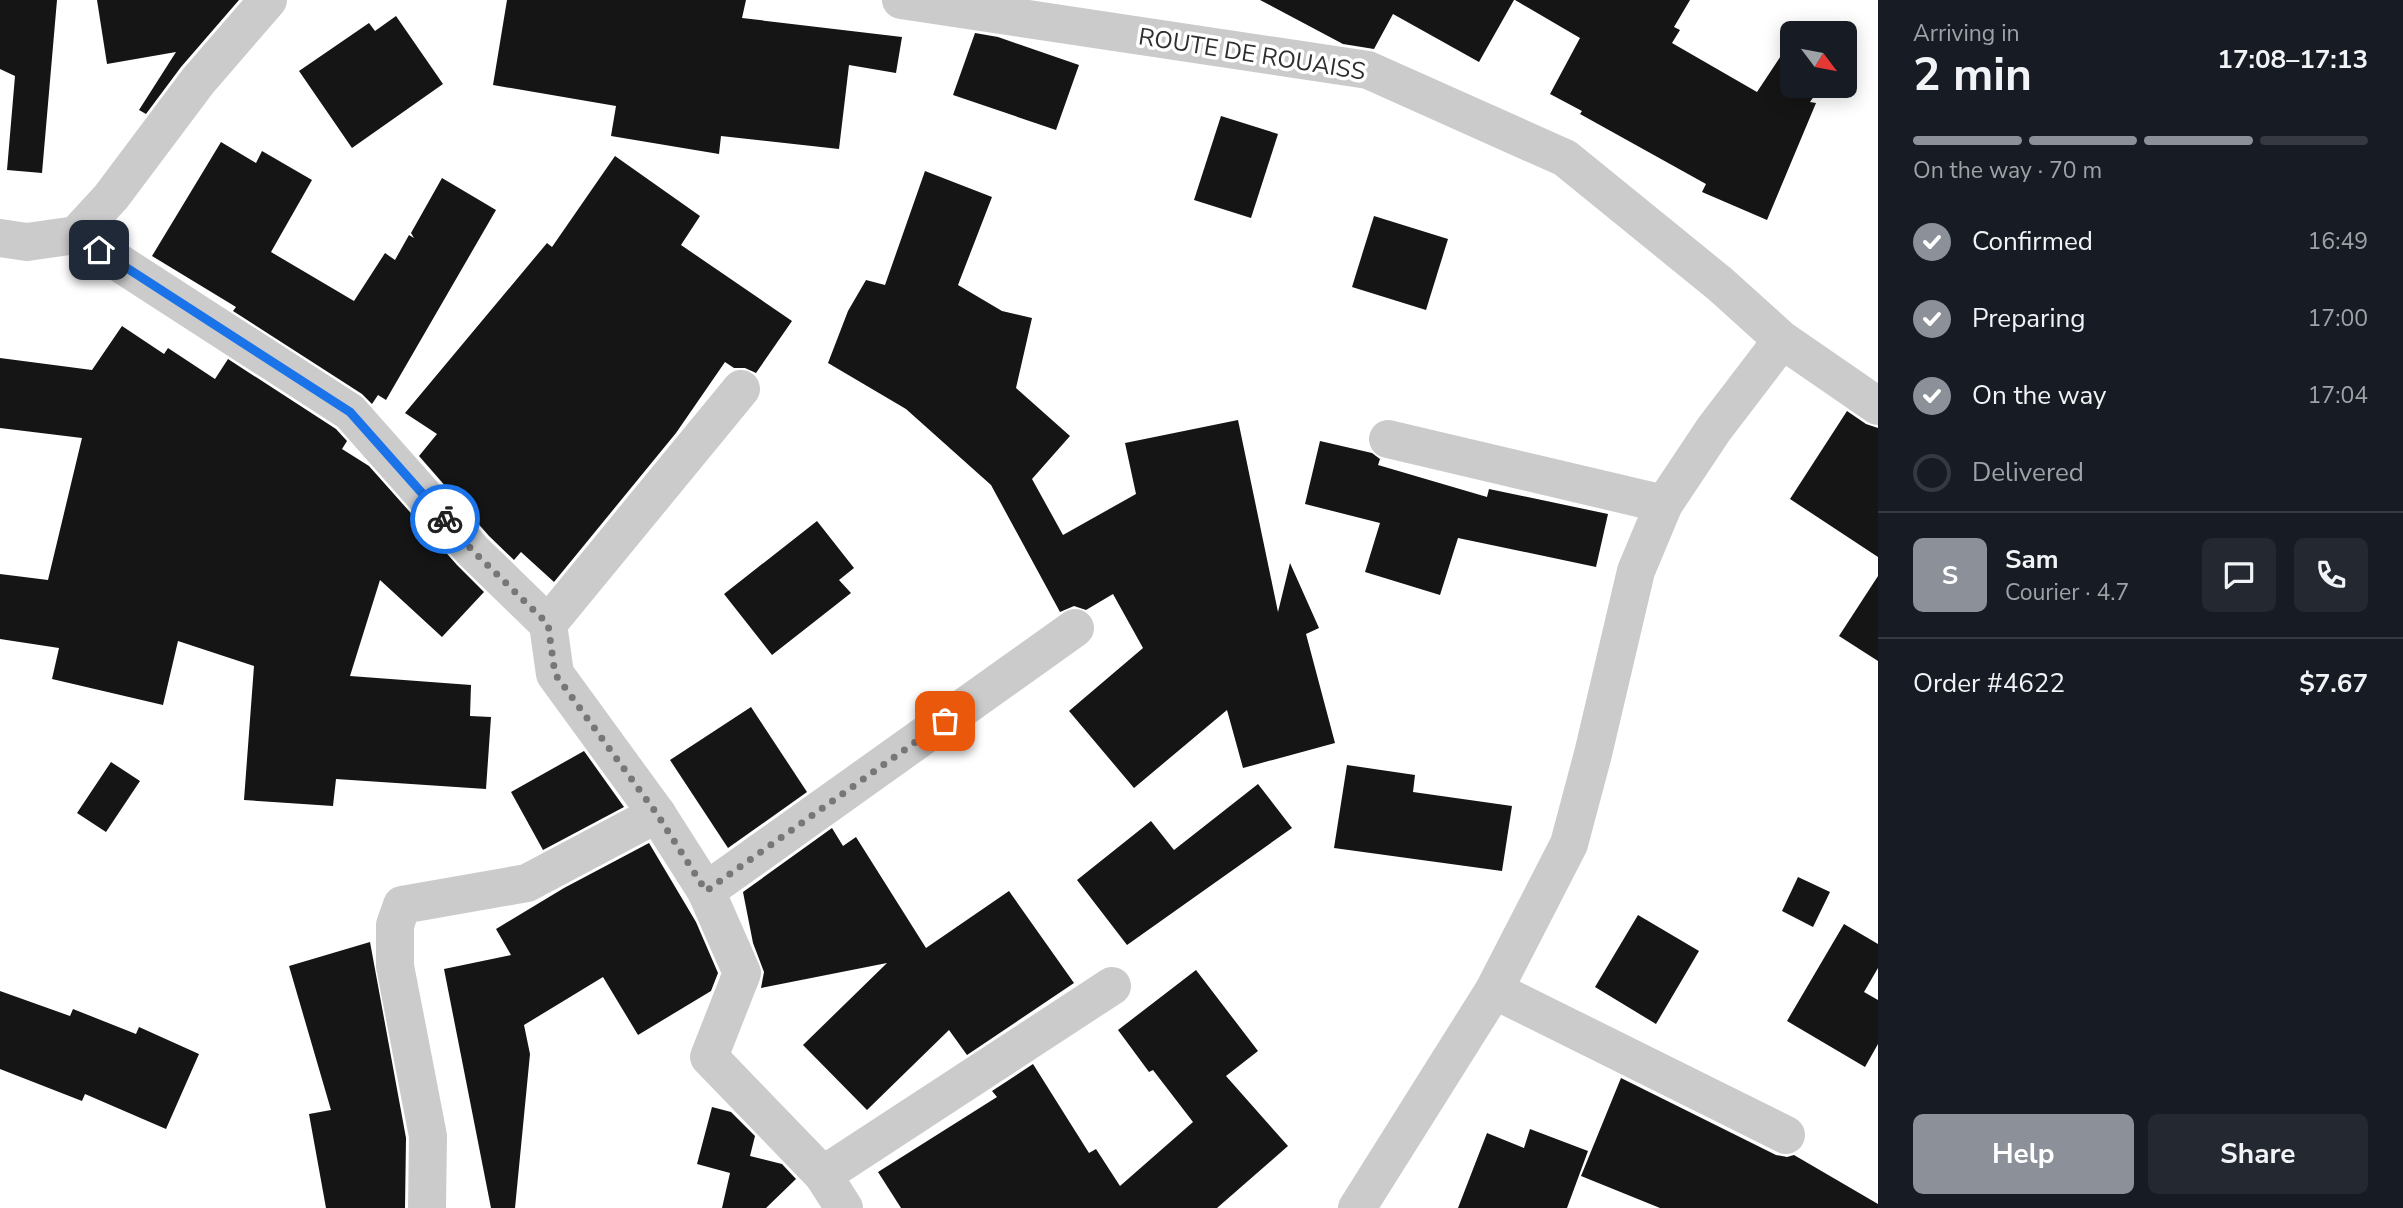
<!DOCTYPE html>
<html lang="en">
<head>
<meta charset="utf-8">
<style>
	body { margin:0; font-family:"Nunito Sans",sans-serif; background:#242831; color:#f1f3f6; height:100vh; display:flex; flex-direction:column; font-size:26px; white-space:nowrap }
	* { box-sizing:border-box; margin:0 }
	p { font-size:23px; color:#9ea1a6 }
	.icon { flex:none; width:38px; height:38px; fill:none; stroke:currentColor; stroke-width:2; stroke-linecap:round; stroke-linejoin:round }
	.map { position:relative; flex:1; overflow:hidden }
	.drawer { display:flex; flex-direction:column; background:#171b24; width:525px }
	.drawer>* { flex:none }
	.needle { width:46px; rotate:122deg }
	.fabs { position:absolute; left:1780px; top:21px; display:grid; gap:14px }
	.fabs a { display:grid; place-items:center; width:77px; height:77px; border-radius:10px; background:#171b24; box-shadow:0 4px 18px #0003; font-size:35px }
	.pin { position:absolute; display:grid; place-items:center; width:60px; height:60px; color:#fff; margin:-30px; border-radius:14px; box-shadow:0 4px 10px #0006 }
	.courier { position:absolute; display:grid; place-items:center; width:70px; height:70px; margin:-35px; border:5px solid #1a73e8; border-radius:50%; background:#fff; color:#222; box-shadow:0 2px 9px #0007 }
	.overview em { font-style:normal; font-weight:700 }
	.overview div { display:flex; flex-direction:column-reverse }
	.overview { display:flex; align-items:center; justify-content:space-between; height:119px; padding:0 35px }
	h1 { font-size:46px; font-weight:700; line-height:52px }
	.bar { display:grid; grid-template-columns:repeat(4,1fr); gap:10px 7px; align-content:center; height:84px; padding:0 35px }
	.bar i { height:9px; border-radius:5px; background:#363941 }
	.bar .on { background:#8c9099 }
	.bar p { grid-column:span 4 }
	.line { display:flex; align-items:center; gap:18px; padding:0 35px; border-top:2px solid #363941 }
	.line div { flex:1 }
	.round { display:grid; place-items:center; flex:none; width:74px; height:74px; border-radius:10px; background:#242831 }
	ol { padding:0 35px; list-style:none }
	li { display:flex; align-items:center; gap:21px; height:77px }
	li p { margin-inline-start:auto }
	li .icon { padding:7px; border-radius:50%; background:#8c9099; color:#fff; stroke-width:4 }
	li:last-child { color:#9ea1a6 }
	li i { width:38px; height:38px; border:4px solid #363941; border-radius:50% }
	.primary-button { display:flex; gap:14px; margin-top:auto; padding:14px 35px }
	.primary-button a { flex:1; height:80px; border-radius:10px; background:#8c9099; color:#fff; font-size:28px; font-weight:700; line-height:80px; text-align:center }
	.primary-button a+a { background:#242831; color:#f1f3f6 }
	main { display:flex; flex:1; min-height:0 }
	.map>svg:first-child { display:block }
</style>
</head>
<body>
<main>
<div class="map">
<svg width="1878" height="1208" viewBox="0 0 1878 1208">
	<rect width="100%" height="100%" fill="#fff"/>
	<g fill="#151515">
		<path d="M0,0H57L42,173L7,170L15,76L0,69Z"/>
		<path d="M97,0H239L181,67L146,114L139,110L176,52L107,64Z"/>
		<path d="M507,0H746L742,18L902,37L896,73L849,65L839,149L721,136L719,154L611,136L616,106L493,85Z"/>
		<path d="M1260,0H1514L1479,62L1393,14L1374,49L1343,44Z"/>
		<path d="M1515,0H1690L1674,27L1680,30L1672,43L1757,92L1792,39V86H1821L1810,102L1816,103L1767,220L1702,192L1706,184L1580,114L1582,111L1550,94L1580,38Z"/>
		<path d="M396,16L443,84L352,148L299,71L369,23L375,31Z"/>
		<path d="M975,33L998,37L1079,65L1056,130L953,95Z"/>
		<path d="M1221,116L1278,134L1251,218L1194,200Z"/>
		<path d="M221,142L256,163L262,151L312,180L271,252L354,301L385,253L395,260L409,235L414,238L411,233L442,178L496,210L386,400L378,395L372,404L362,394L233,311L236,307L152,256Z"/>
		<path d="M615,156L700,216L681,245L792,321L756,373L745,368H734L725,362L676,433L554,582L521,552L514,560L489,536L419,456L437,434L405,413L547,243L552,247Z"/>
		<path d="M925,171L992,197L958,285L1002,311L1032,318L1016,388L1070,436L1032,479L1063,535L1136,494L1125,443L1238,420L1278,612L1290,563L1319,628L1306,634L1335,743L1243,768L1227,710L1134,788L1069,711L1143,648L1113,594L1086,610L1074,606L1060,612L991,485L906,409L828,363L848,311L866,280L885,285Z"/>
		<path d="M1374,216L1448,239L1426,310L1352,287Z"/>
		<path d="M122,326L164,354L168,348L215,379L228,359L336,429L347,441L342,449L369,466L457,565L484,592L442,637L380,580L350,676L471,685L470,716L491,717L486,789L336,779L333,806L244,800L254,666L178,641L163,705L52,679L59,648L0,639V574L48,580L82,438L0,428V358L92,370Z"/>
		<path d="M1847,411L1866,424L1878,428V557L1790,499Z"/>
		<path d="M1320,441L1372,453L1380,459L1378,465L1487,497L1489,489L1608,514L1596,567L1458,538L1440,595L1365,572L1380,523L1305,504Z"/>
		<path d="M817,521L854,568L839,580L851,593L772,655L724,594Z"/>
		<path d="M1878,576V661L1839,636Z"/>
		<path d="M751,707L807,792L728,848L670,760Z"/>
		<path d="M584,751L624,807L543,850L511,792Z"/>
		<path d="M111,762L140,781L106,832L77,813Z"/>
		<path d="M1347,765L1415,775L1413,792L1512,806L1502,871L1334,848Z"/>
		<path d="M1258,784L1292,828L1127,945L1077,880L1151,821L1174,850Z"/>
		<path d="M832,828L843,846L856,837L926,948L1009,891L1074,983L967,1055L949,1030L867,1110L803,1045L887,963L761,988L764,972L753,943L743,892Z"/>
		<path d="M649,843L696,922L718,973L711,991L638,1035L603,977L524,1025L530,1054L515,1208H491L444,969L511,955L496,929L564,888Z"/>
		<path d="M1798,877L1830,892L1813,927L1782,911Z"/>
		<path d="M1638,915L1699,951L1656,1024L1595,987Z"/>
		<path d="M1844,924L1878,944V968L1864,992L1878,1000V1044L1865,1067L1787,1021Z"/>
		<path d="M370,942L406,1138L405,1208H326L309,1114L331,1110L289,966Z"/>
		<path d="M1196,970L1258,1051L1226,1076L1288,1146L1217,1208H901L878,1172L997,1097L992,1091L1033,1064L1089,1153L1096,1149L1120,1186L1193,1122L1153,1070L1149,1072L1118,1030Z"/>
		<path d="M0,991L70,1016L73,1009L136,1034L139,1027L199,1054L166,1129L85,1094L82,1101L0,1069Z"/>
		<path d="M1621,1078L1776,1155L1787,1157L1794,1155L1878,1204V1208H1660L1581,1176Z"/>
		<path d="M712,1107L731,1112L755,1136L750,1156L782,1164L796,1179L766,1208H722L730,1173L697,1164Z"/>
		<path d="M1530,1129L1588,1151L1567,1208H1458L1487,1133L1524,1148Z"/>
	</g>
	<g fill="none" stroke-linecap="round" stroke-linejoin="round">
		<g stroke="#cbcbcb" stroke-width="38">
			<path d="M76,235L350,412L473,551L548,624L555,674L657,814L706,891L742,973L709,1057L823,1175L844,1208"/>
			<path d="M1388,439L1664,504"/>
			<path d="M548,624L741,389"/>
			<path d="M706,891L1075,628"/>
			<path d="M1494,990L1786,1135"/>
			<path d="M823,1175L1112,986"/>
			<path d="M427,1208L428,1136L395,966V925L402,905L527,883L657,814"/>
			<path d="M1357,1208L1494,990L1569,844L1593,754L1636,571L1664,504L1714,429L1782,340"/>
		</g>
		<g stroke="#cbcbcb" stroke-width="38">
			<path d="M901,0L1368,70L1565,158L1720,284L1782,340L1878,406"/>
			<path d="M0,238L27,242L76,235L111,197L198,81L268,0"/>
		</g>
	</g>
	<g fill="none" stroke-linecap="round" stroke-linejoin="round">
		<path stroke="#777" stroke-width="7" stroke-dasharray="0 12.6" d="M445,519L473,551L548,624L555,674L657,814L706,891L945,721"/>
		<path stroke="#1a73e8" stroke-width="9" d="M99,250L350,412L445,519"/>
	</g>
	<g text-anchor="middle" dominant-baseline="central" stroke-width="7" stroke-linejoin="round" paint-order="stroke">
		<g font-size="24" fill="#2e2e2e" stroke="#fff">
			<text transform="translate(1252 54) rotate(9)">ROUTE DE ROUAISS</text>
		</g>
	</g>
</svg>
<div class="fabs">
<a><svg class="needle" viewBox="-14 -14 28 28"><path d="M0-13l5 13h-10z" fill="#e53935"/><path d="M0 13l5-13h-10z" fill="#9ea1a6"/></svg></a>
</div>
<div class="pin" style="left:945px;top:721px;background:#ea580c"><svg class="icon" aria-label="bag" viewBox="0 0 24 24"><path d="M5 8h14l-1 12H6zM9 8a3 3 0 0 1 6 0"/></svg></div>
<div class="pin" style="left:99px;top:250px;background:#1f2937"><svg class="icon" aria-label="home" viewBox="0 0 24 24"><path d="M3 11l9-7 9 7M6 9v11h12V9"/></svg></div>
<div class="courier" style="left:445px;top:519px"><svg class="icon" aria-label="bike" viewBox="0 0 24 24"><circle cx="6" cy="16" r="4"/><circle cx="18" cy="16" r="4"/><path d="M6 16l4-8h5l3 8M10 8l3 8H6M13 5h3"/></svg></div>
</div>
<section class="drawer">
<div class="overview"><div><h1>2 min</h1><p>Arriving in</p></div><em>17:08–17:13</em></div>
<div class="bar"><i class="on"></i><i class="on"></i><i class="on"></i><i></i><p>On the way · 70 m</p></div>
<ol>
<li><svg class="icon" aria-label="check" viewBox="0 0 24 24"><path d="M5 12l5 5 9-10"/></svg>Confirmed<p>16:49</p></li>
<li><svg class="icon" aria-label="check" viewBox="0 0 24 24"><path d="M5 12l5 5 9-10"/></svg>Preparing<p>17:00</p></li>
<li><svg class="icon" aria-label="check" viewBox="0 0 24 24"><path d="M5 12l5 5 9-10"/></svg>On the way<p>17:04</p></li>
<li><i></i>Delivered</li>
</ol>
<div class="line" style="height:126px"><b class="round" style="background:#8c9099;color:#fff">S</b><div><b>Sam</b><p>Courier · 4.7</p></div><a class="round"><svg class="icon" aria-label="chat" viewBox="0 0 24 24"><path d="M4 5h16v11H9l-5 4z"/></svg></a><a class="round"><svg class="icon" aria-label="phone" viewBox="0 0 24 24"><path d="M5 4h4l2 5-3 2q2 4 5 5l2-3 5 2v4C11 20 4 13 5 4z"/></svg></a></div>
<div class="line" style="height:91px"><div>Order #4622</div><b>$7.67</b></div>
<div class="primary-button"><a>Help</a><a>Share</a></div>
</section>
</main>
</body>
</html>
